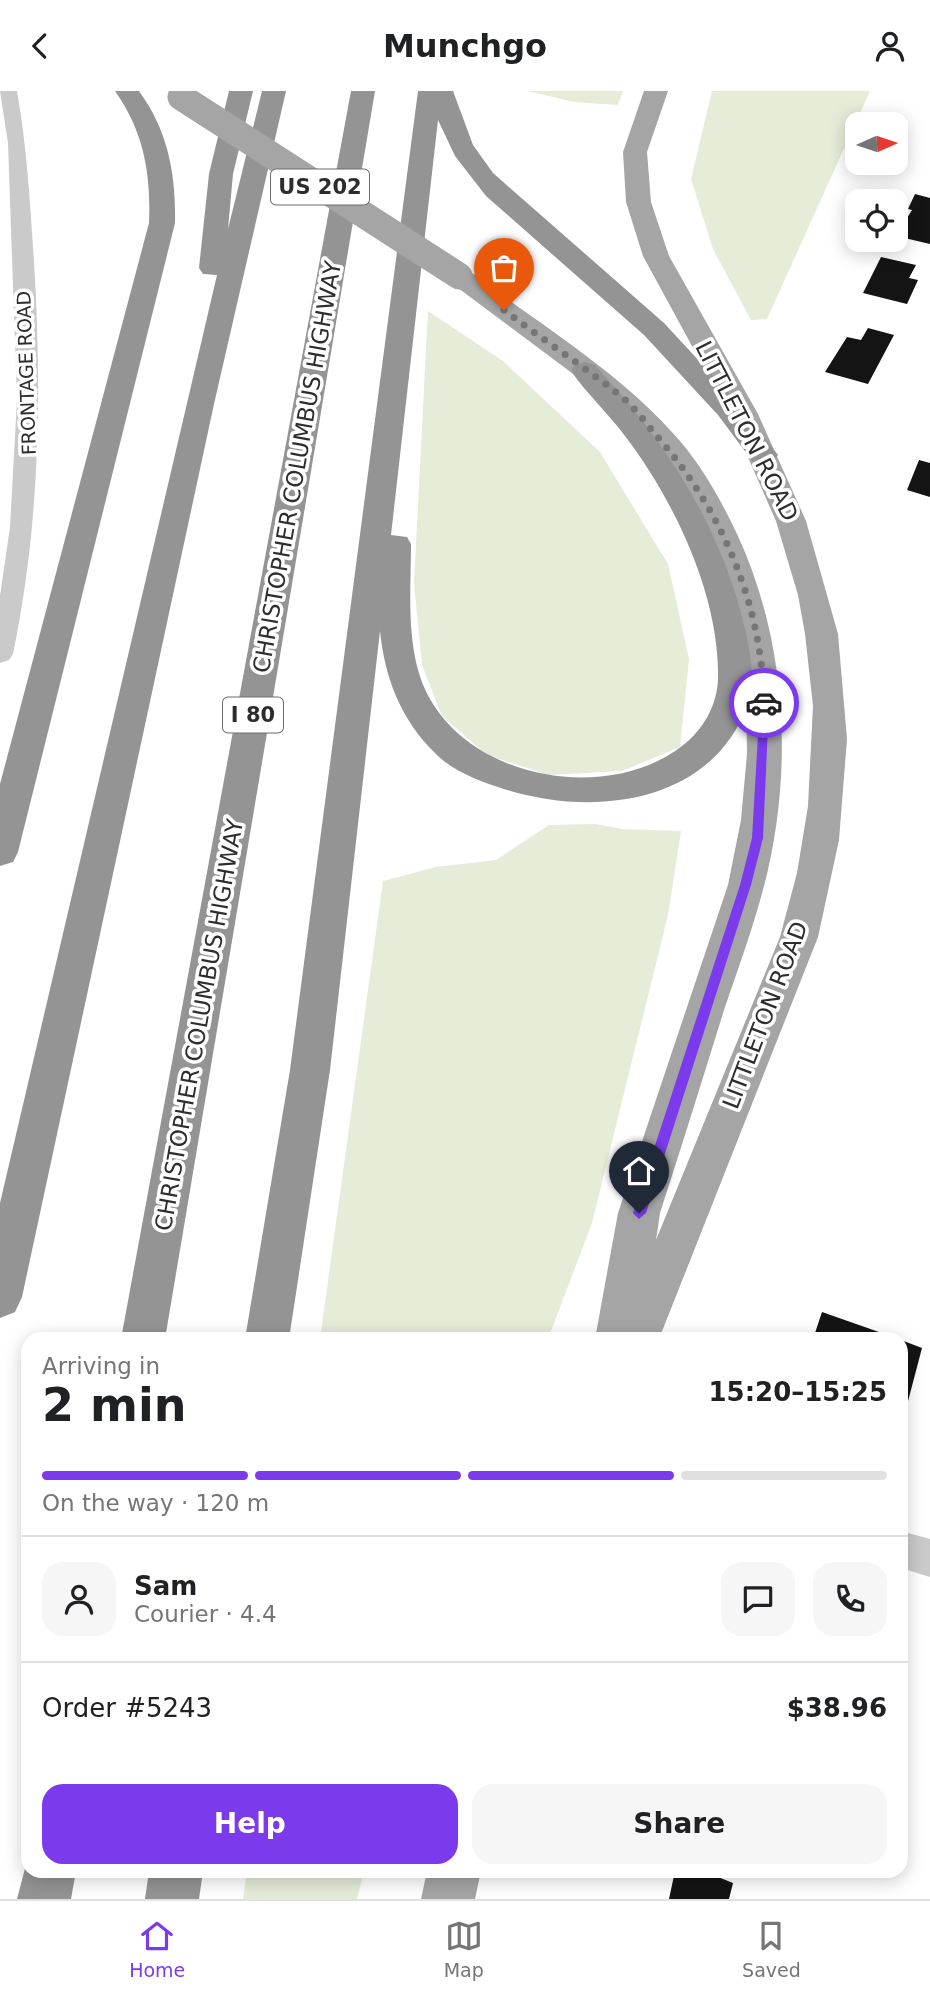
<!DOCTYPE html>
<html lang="en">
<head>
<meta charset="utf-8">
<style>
	body { margin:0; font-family:"DejaVu Sans",sans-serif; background:#f6f6f6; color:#202124; height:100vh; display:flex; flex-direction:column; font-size:26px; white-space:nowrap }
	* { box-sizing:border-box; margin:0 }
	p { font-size:23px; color:#757577 }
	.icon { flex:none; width:38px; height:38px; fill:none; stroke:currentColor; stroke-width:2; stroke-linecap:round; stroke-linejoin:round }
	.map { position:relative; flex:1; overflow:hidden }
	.side { position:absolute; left:21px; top:1241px; width:887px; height:546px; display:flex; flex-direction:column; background:#fff; border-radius:21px; box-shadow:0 4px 18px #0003 }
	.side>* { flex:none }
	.needle { width:46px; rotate:87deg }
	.fabs { position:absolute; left:845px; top:21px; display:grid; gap:14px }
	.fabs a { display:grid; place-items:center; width:63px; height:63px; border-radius:14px; background:#fff; box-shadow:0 4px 18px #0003; font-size:35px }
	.pin { position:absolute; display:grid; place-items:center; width:60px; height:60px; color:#fff; margin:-72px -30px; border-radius:50% 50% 50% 0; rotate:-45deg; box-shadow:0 0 7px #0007 }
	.pin .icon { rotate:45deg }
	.courier { position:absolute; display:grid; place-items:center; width:70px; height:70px; margin:-35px; border:5px solid #7c3aed; border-radius:50%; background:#fff; color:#222; box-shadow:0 2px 9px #0007 }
	.headline em { font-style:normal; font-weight:700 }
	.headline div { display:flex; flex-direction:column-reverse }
	.headline { display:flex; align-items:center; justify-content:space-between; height:119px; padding:0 21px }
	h1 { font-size:46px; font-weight:700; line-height:52px }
	.bar { display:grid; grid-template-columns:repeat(4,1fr); gap:10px 7px; align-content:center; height:84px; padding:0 21px }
	.bar i { height:9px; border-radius:5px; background:#e0e0e0 }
	.bar .active { background:#7c3aed }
	.bar p { grid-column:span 4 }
	.line { display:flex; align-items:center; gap:18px; padding:0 21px; border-top:2px solid #e0e0e0 }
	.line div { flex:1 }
	.round { display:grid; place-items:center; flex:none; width:74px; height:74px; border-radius:21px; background:#f6f6f6 }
	.action { display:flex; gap:14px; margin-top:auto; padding:14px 21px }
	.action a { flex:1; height:80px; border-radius:21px; background:#7c3aed; color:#fff; font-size:28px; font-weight:700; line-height:80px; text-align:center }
	.action a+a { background:#f6f6f6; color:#202124 }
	header { display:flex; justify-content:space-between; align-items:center; height:91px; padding:0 21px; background:#fff; font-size:32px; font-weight:700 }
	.tab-bar { display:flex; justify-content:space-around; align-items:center; height:98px; border-top:2px solid #e0e0e0; background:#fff; font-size:19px; color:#757577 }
	.tab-bar a { display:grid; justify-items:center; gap:4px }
	.tab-bar .active { color:#7c3aed }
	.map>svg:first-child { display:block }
</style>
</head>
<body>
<header><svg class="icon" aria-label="back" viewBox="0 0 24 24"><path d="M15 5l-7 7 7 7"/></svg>Munchgo<svg class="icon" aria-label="person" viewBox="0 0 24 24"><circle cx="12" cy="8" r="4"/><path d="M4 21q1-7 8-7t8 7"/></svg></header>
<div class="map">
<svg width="930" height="1808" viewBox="0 0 930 1808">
	<rect width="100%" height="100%" fill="#fff"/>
	<g fill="#e5ecd8">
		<path d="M528,0H623L618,14L574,11Z"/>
		<path d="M712,0H870L767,228L751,229L713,158L691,88Z"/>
		<path d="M428,220L503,270L600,361L668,473L689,568L680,656L622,680L549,684L487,664L442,625L422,574L414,492Z"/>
		<path d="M595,733L622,738L681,740L668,824L592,1132L548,1248H320L383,790L436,776L496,769L549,734Z"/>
		<path d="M247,1780H364L357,1808H243Z"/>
	</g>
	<g fill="#141414">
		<path d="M915,103L930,107V153L896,145L912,119L908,118Z"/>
		<path d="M881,166L916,174L909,187L918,189L907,213L863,202Z"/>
		<path d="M868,237L894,244L868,293L825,281L847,246L861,249Z"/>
		<path d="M919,369L930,372V406L907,399Z"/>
		<path d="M822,1221L896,1247V1248H813Z"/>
		<path d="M901,1249L922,1257L907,1314L901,1311Z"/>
		<path d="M675,1780H703L733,1792L729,1808H669Z"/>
	</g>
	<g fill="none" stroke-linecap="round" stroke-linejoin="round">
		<g fill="#cacaca" fill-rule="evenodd">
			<path d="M0,0H17C27,56 30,113 34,170C42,303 40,432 13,563L9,569L0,572V505L10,436L17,309L8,52Z"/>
			<path d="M901,1440L930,1448V1486L901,1477Z"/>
		</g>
		<g fill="#a5a5a5" fill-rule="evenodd">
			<path d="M644,0H668L647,61L651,111L669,165L758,323L806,430L838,543L847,648L839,749L818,846L659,1248H595L618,1122L728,794L741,729L747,663L746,597L737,533L719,471L693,414L661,365L608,309L450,191L446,185L450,179H468C540,234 621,281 680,350C703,377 722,411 737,443C787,550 794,680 764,795C753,837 738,878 724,919C703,987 682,1054 660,1122L656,1149L780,846L797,782L808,715L813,615L805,543L798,504L776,430L729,323L643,165L626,111L623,61Z"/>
			<path d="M427,1780H481L475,1808H421Z"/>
		</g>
		<g fill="#949494" fill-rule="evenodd">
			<path d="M115,0H139C168,40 176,83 175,132L18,761L13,771L0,775V693L149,132C151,83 144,41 115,0Z"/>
			<path d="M229,0H253L233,83L228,138L262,0H286L214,313L22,1206L15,1221L0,1227V1112L217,184L203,183L199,177L209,83Z"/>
			<path d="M351,0H375L165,1248H121Z"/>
			<path d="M418,0H453L473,54L493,82L664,232L738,312L778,364L773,371L763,374L753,371L718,324L644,244L486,105L455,65L438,29L391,444L407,446L411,453C411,504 404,568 433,613C482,691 611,710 682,655C703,639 717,615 718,588C720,505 674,409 625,345C608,322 587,303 571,280L575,274L585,271L595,274C666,351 721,435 745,538C750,561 756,589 748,612C713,714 591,727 501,697C479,690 453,680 436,663C401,629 385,588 380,540L330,979L289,1248H245L290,979Z"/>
			<path d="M28,1766V1780H76L71,1808H17Z"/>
			<path d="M149,1780H203L199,1808H145Z"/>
		</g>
		<path stroke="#a5a5a5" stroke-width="27" d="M181,6L459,185"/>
	</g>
	<path fill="#7c3aed" d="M760,610L769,612L763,747L751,794L646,1122L639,1128L633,1122L740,794L752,747Z"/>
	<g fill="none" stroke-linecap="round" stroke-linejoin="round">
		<path stroke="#767676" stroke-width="7" stroke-dasharray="0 12.6" d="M504,219C543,249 585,276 623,307C635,317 645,331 655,343C721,417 762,512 764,612"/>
	</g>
	<g text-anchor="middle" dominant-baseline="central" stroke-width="7" stroke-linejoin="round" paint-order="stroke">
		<g font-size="19" fill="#2d2d2d" stroke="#fff">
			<text transform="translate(26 282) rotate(-92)">FRONTAGE ROAD</text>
		</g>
		<g fill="#fff" stroke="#6c6c6c" stroke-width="2">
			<rect x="271" y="78.5" width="98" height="35" rx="5"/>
			<rect x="223" y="606.5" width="60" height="35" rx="5"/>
		</g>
		<g font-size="21" font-weight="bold" fill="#2d2d2d">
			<text x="320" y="96">US 202</text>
			<text x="253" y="624">I 80</text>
		</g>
		<g font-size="23" fill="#2d2d2d" stroke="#fff">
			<text transform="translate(747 340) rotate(63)">LITTLETON ROAD</text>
			<text transform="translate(297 376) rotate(-80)">CHRISTOPHER COLUMBUS HIGHWAY</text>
			<text transform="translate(765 924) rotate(-69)">LITTLETON ROAD</text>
			<text transform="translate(199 934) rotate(-80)">CHRISTOPHER COLUMBUS HIGHWAY</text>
		</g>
	</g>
</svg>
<div class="fabs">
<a><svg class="needle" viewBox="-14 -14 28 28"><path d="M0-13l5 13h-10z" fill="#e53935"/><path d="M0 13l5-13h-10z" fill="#757577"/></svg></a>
<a><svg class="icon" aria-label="locate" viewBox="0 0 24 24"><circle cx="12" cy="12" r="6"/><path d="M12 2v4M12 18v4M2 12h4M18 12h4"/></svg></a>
</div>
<div class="pin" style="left:504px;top:219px;background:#ea580c"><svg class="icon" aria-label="bag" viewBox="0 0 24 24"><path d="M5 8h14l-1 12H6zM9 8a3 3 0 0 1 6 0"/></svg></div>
<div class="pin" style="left:639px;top:1122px;background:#1f2937"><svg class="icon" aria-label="home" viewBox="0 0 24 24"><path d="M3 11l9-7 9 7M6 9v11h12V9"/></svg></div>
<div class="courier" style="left:764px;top:612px"><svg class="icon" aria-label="car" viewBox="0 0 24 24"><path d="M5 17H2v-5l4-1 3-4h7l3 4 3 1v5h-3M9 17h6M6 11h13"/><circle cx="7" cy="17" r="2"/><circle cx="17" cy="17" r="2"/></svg></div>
<section class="side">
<div class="headline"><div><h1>2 min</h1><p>Arriving in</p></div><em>15:20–15:25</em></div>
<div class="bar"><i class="active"></i><i class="active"></i><i class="active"></i><i></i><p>On the way · 120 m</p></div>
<div class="line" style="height:126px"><a class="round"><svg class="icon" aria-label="person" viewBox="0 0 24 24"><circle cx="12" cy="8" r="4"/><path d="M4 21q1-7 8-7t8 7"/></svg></a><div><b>Sam</b><p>Courier · 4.4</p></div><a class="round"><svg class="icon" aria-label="chat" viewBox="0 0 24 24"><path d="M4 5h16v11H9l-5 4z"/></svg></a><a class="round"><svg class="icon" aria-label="phone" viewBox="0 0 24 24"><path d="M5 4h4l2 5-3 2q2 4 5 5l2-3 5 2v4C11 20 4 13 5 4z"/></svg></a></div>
<div class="line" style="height:91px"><div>Order #5243</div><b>$38.96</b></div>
<div class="action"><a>Help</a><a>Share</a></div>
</section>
</div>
<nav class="tab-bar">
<a class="active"><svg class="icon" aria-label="home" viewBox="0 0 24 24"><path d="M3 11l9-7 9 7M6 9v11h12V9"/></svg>Home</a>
<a><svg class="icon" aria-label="map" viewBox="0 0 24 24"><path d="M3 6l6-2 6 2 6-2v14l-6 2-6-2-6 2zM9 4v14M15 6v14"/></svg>Map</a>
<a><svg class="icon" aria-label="saved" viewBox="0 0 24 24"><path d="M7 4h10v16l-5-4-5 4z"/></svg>Saved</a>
</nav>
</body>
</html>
